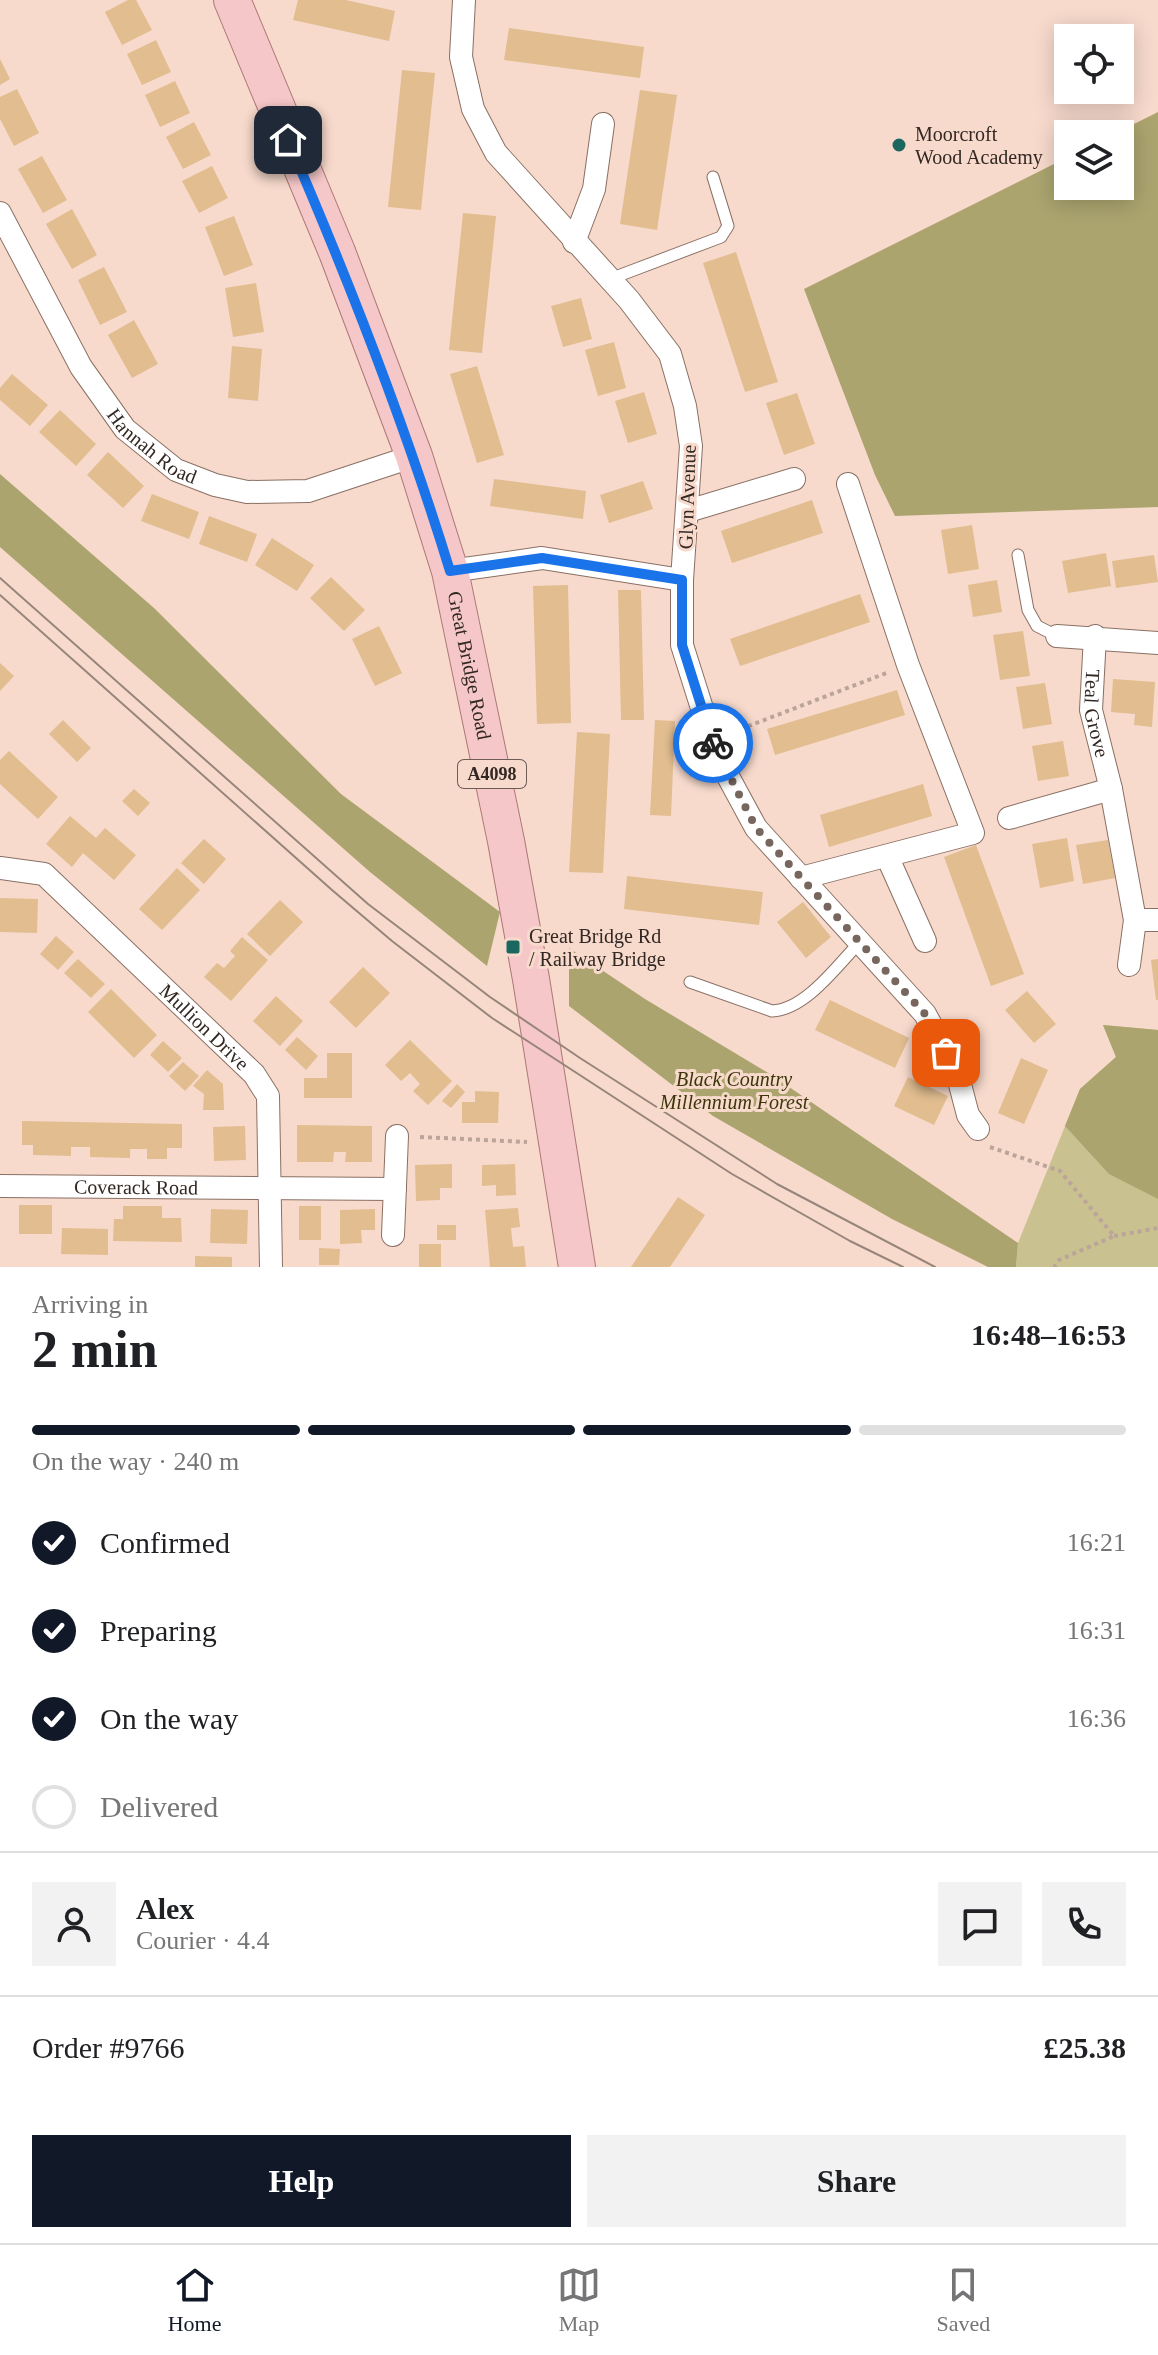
<!DOCTYPE html>
<html lang="en">
<head>
<meta charset="utf-8">
<style>
	body { margin:0; font-family:Georgia,serif; background:#f2f2f2; color:#202124; height:100vh; display:flex; flex-direction:column; font-size:30px; white-space:nowrap }
	* { box-sizing:border-box; margin:0 }
	p { font-size:26px; color:#757577 }
	.icon { flex:none; width:44px; height:44px; fill:none; stroke:currentColor; stroke-width:2; stroke-linecap:round; stroke-linejoin:round }
	.map { position:relative; height:1267px; overflow:hidden }
	.details { display:flex; flex-direction:column; background:#fff; flex:1 }
	.details>* { flex:none }
	.tools { position:absolute; left:1054px; top:24px; display:grid; gap:16px }
	.tools a { display:grid; place-items:center; width:80px; height:80px; border-radius:0px; background:#fff; box-shadow:0 4px 20px #0003; font-size:40px }
	.pin { position:absolute; display:grid; place-items:center; width:68px; height:68px; color:#fff; margin:-34px; border-radius:16px; box-shadow:0 4px 12px #0006 }
	.courier { position:absolute; display:grid; place-items:center; width:80px; height:80px; margin:-40px; border:6px solid #1a73e8; border-radius:50%; background:#fff; color:#222; box-shadow:0 2px 10px #0007 }
	.headline em { font-style:normal; font-weight:700 }
	.headline div { display:flex; flex-direction:column-reverse }
	.headline { display:flex; align-items:center; justify-content:space-between; height:136px; padding:0 32px }
	h1 { font-size:52px; font-weight:700; line-height:60px }
	.bar { display:grid; grid-template-columns:repeat(4,1fr); gap:12px 8px; align-content:center; height:96px; padding:0 32px }
	.bar i { height:10px; border-radius:6px; background:#e0e0e0 }
	.bar .active { background:#111827 }
	.bar p { grid-column:span 4 }
	.line { display:flex; align-items:center; gap:20px; padding:0 32px; border-top:2px solid #e0e0e0 }
	.line div { flex:1 }
	.round { display:grid; place-items:center; flex:none; width:84px; height:84px; border-radius:0px; background:#f2f2f2 }
	ol { padding:0 32px; list-style:none }
	li { display:flex; align-items:center; gap:24px; height:88px }
	li p { margin-inline-start:auto }
	li .icon { padding:8px; border-radius:50%; background:#111827; color:#fff; stroke-width:4 }
	li:last-child { color:#757577 }
	li i { width:44px; height:44px; border:4px solid #e0e0e0; border-radius:50% }
	.cta { display:flex; gap:16px; margin-top:auto; padding:16px 32px }
	.cta a { flex:1; height:92px; border-radius:0px; background:#111827; color:#fff; font-size:32px; font-weight:700; line-height:92px; text-align:center }
	.cta a+a { background:#f2f2f2; color:#202124 }
	.tab-bar { display:flex; justify-content:space-around; align-items:center; height:112px; border-top:2px solid #e0e0e0; background:#fff; font-size:22px; color:#757577 }
	.tab-bar a { display:grid; justify-items:center; gap:4px }
	.tab-bar .active { color:#111827 }
	.map>svg:first-child { display:block }
</style>
</head>
<body>
<div class="map">
<svg width="1158" height="1267" viewBox="0 0 1158 1267">
	<rect width="100%" height="100%" fill="#f7dacc"/>
	<path fill="#c9c290" d="M1103,1025L1158,1030V1267H1016L1018,1243L1080,1089L1116,1057Z"/>
	<g fill="#aba46f">
		<path d="M1158,112V507L895,516L875,475L804,289L1068,157V186H1120V134H1114Z"/>
		<path d="M0,474L154,608L341,794L500,912L487,966L370,872L0,547Z"/>
		<path d="M569,948L645,999L770,1074L1018,1243L1016,1267H988L892,1219L713,1116L569,1006Z"/>
		<path d="M1103,1025L1158,1030V1199L1109,1174L1065,1126L1080,1089L1116,1057Z"/>
	</g>
	<g fill="#e1bd90">
		<path d="M128,0H136L152,30L122,45L105,12Z"/>
		<path d="M298,0H346L395,11L389,41L293,20Z"/>
		<path d="M509,28L644,47L640,78L504,60Z"/>
		<path d="M156,40L171,72L142,85L127,54Z"/>
		<path d="M0,59L10,79L0,85Z"/>
		<path d="M402,70L435,73L421,210L388,207Z"/>
		<path d="M175,81L190,113L160,127L145,95Z"/>
		<path d="M17,89L39,133L14,146L0,119V97Z"/>
		<path d="M640,90L677,95L657,230L620,224Z"/>
		<path d="M194,122L211,155L183,169L166,137Z"/>
		<path d="M42,156L67,200L43,213L18,169Z"/>
		<path d="M212,166L228,198L199,213L182,181Z"/>
		<path d="M72,209L97,255L72,269L46,224Z"/>
		<path d="M463,213L496,216L482,353L449,350Z"/>
		<path d="M234,216L253,265L224,276L205,227Z"/>
		<path d="M736,252L778,382L745,392L703,263Z"/>
		<path d="M104,267L127,312L100,325L78,280Z"/>
		<path d="M256,283L264,332L233,337L225,288Z"/>
		<path d="M581,298L592,339L563,347L551,306Z"/>
		<path d="M134,320L158,364L132,378L108,335Z"/>
		<path d="M614,342L626,388L598,396L585,350Z"/>
		<path d="M232,346L262,349L258,401L228,398Z"/>
		<path d="M477,366L504,455L477,463L450,374Z"/>
		<path d="M12,374L48,405L30,426L0,400V388Z"/>
		<path d="M644,392L657,434L628,443L615,401Z"/>
		<path d="M797,393L815,444L784,455L766,403Z"/>
		<path d="M60,410L96,444L76,466L39,432Z"/>
		<path d="M108,452L144,486L123,508L87,475Z"/>
		<path d="M494,479L586,491L583,519L490,506Z"/>
		<path d="M643,481L653,509L609,523L600,495Z"/>
		<path d="M152,494L199,512L189,539L141,521Z"/>
		<path d="M812,500L823,533L732,563L721,531Z"/>
		<path d="M209,516L257,534L247,562L199,544Z"/>
		<path d="M972,525L979,569L948,574L941,530Z"/>
		<path d="M272,538L314,565L297,591L255,565Z"/>
		<path d="M1106,553L1111,586L1068,593L1062,561Z"/>
		<path d="M1154,555L1158,582L1116,588L1112,561Z"/>
		<path d="M331,577L365,610L344,631L310,598Z"/>
		<path d="M997,580L1002,612L973,617L968,585Z"/>
		<path d="M568,585L571,723L537,724L533,586Z"/>
		<path d="M618,590H641L644,720H621Z"/>
		<path d="M860,594L870,622L740,666L730,639Z"/>
		<path d="M379,626L402,673L375,686L352,639Z"/>
		<path d="M1023,631L1030,676L1000,680L993,635Z"/>
		<path d="M0,663L14,676L0,691Z"/>
		<path d="M1113,679L1155,682L1152,727L1134,725L1135,714L1111,712Z"/>
		<path d="M1045,683L1052,724L1023,729L1016,687Z"/>
		<path d="M897,690L905,715L775,755L767,729Z"/>
		<path d="M63,720L91,748L77,762L49,734Z"/>
		<path d="M655,720L675,721L671,816L650,815Z"/>
		<path d="M577,732L610,734L603,873L569,872Z"/>
		<path d="M1063,741L1069,776L1038,781L1032,746Z"/>
		<path d="M9,751L58,797L38,819L0,784V760Z"/>
		<path d="M923,784L932,816L829,847L820,815Z"/>
		<path d="M134,789L150,803L138,816L122,801Z"/>
		<path d="M70,816L96,838L105,828L136,855L114,880L83,853L72,867L46,844Z"/>
		<path d="M1067,838L1074,881L1040,888L1032,844Z"/>
		<path d="M204,839L226,859L204,884L181,863Z"/>
		<path d="M1108,840L1115,878L1083,884L1076,845Z"/>
		<path d="M976,845L1024,974L991,986L944,857Z"/>
		<path d="M177,868L200,890L162,930L139,909Z"/>
		<path d="M627,876L763,892L759,925L624,909Z"/>
		<path d="M0,898L38,899L37,933L0,932Z"/>
		<path d="M280,900L303,922L270,956L247,934Z"/>
		<path d="M803,902L831,937L806,958L777,922Z"/>
		<path d="M56,936L74,952L58,970L40,954Z"/>
		<path d="M242,937L268,960L231,1001L204,977L217,963L224,968L235,956L230,951Z"/>
		<path d="M78,959L105,984L91,998L64,973Z"/>
		<path d="M1158,959V1000H1156L1151,960Z"/>
		<path d="M363,967L390,993L356,1028L329,1002Z"/>
		<path d="M111,989L157,1035L134,1058L88,1012Z"/>
		<path d="M1027,991L1056,1024L1034,1043L1005,1010Z"/>
		<path d="M276,996L303,1021L280,1046L253,1021Z"/>
		<path d="M830,1000L909,1038L895,1068L815,1030Z"/>
		<path d="M297,1037L318,1056L306,1070L285,1050Z"/>
		<path d="M410,1040L452,1081L428,1105L413,1091L420,1084L410,1073L401,1081L385,1065Z"/>
		<path d="M163,1041L182,1058L168,1072L150,1055Z"/>
		<path d="M327,1053H352V1098H304V1078H327Z"/>
		<path d="M1021,1058L1048,1070L1024,1124L998,1113Z"/>
		<path d="M183,1062L199,1076L185,1091L169,1076Z"/>
		<path d="M207,1070L223,1084L224,1110H203L204,1094L193,1086Z"/>
		<path d="M908,1077L948,1096L934,1125L894,1106Z"/>
		<path d="M457,1084L465,1092L451,1108L442,1101Z"/>
		<path d="M475,1091L499,1092L498,1123H462V1102H475Z"/>
		<path d="M22,1121L182,1124V1148H167V1159H147V1149H130V1158L90,1157V1147H71V1156L33,1155V1145H22Z"/>
		<path d="M297,1125L372,1126V1162H345L346,1152H334L333,1162H297Z"/>
		<path d="M245,1126L246,1160L214,1161L213,1127Z"/>
		<path d="M452,1164V1188H440V1200L416,1201L415,1165Z"/>
		<path d="M515,1164L516,1195L496,1196V1185L482,1186V1165Z"/>
		<path d="M678,1197L705,1215L670,1267H631Z"/>
		<rect x="19" y="1205" width="33" height="29"/>
		<path d="M123,1206H162V1218H181L182,1242L113,1241L114,1219H123Z"/>
		<rect x="299" y="1206" width="22" height="34"/>
		<path d="M518,1208L520,1227L511,1228L513,1247L524,1246L526,1267H490L485,1210Z"/>
		<path d="M211,1209L248,1210L247,1244L210,1243Z"/>
		<path d="M375,1209V1230H361L362,1243L340,1244V1210Z"/>
		<rect x="437" y="1225" width="19" height="15"/>
		<path d="M62,1228L108,1229V1255L61,1254Z"/>
		<rect x="419" y="1244" width="22" height="23"/>
		<path d="M319,1248L340,1249L339,1265H319Z"/>
		<path d="M195,1256L232,1257V1267H195Z"/>
	</g>
	<g fill="none" stroke-linecap="round" stroke-linejoin="round">
		<g stroke="#8a7064" stroke-width="13">
			<g id="service">
				<path d="M610,279L721,237L728,226L713,177"/>
				<path d="M1018,555L1028,610L1037,626L1057,636"/>
				<path d="M690,982L772,1011C805,1010 837,966 859,943"/>
			</g>
		</g>
		<g stroke="#8a7064" stroke-width="24">
			<g id="minor">
				<path d="M464,0L461,57L473,109L496,153L629,300L670,354L685,406L691,446L682,580V645L712,740L724,769L756,828L925,1014L957,1073L968,1115L978,1129"/>
				<path id="s1" d="M0,213L81,367L125,429L176,470L215,485L247,492L308,491L414,456"/>
				<path d="M574,242L594,189L603,124"/>
				<path d="M688,511L794,479"/>
				<path d="M450,571L542,558L682,580"/>
				<path d="M1057,636L1158,643"/>
				<path id="s2" d="M1095,636L1091,710L1111,789L1135,920H1158"/>
				<path d="M1009,818L1111,789"/>
				<path d="M887,856L925,941"/>
				<path id="s3" d="M0,868L44,874L254,1074L268,1096L271,1267"/>
				<path d="M801,878L973,833L908,665L848,484"/>
				<path d="M1129,965L1135,920"/>
				<path id="s4" d="M0,1186L395,1189"/>
				<path d="M393,1235L397,1136"/>
			</g>
		</g>
		<g stroke="#ad7777" stroke-width="38">
			<g id="primary">
				<path id="s5" d="M232,0L337,252L414,456L450,571L506,841L531,979L577,1267"/>
			</g>
		</g>
		<g stroke="#bba499" stroke-width="4" stroke-dasharray="4 4" stroke-linecap="butt">
			<path d="M733,732L889,672"/>
			<path d="M420,1137L527,1142"/>
			<path d="M990,1147L1060,1171L1114,1236L1059,1260L1054,1267"/>
			<path d="M1114,1236L1158,1228"/>
		</g>
		<use href="#service" stroke="#fff" stroke-width="11"/>
		<use href="#minor" stroke="#fff" stroke-width="22"/>
		<use href="#primary" stroke="#f5c7c8" stroke-width="36"/>
		<g stroke="#97847a" stroke-width="2">
			<path d="M0,578L368,904L490,997L580,1058L777,1184L935,1267"/>
			<path d="M0,595L332,890L392,941L492,1018L732,1174L850,1241L903,1267"/>
		</g>
	</g>
	<g fill="none" stroke-linecap="round" stroke-linejoin="round">
		<path stroke="#77665e" stroke-width="8" stroke-dasharray="0 14.4" d="M713,743L756,828L925,1014L946,1053"/>
		<path stroke="#1a73e8" stroke-width="10" d="M288,140C349,281 405,424 450,571L542,558L682,580V645L713,743"/>
	</g>
	<g fill="#1b665e" stroke="#f7dacc" stroke-width="3">
		<circle cx="899" cy="145" r="8"/>
		<rect x="505" y="939" width="16" height="16" rx="4"/>
	</g>
	<g text-anchor="middle" dominant-baseline="central" stroke-width="6" stroke-linejoin="round" paint-order="stroke">
		<rect fill="#f7dacc" stroke="#6d5d56" stroke-width="2" x="458" y="760" width="68" height="28" rx="6"/>
		<g font-size="18" font-weight="bold" fill="#322823">
			<text x="492" y="774">A4098</text>
		</g>
		<g font-size="20" fill="#322823" stroke="#f7dacc" text-anchor="start">
			<text x="915" y="134">Moorcroft<tspan x="915" dy="23">Wood Academy</tspan></text>
			<text x="529" y="936">Great Bridge Rd<tspan x="529" dy="23">/ Railway Bridge</tspan></text>
		</g>
		<g font-size="20" fill="#322823" stroke="#f7dacc">
			<text stroke="none"><textPath href="#s1" startOffset="282">Hannah Road</textPath></text>
			<text transform="translate(687 497) rotate(-88)">Glyn Avenue</text>
			<text stroke="none"><textPath href="#s5" startOffset="708">Great Bridge Road</textPath></text>
			<text stroke="none"><textPath href="#s2" startOffset="78">Teal Grove</textPath></text>
			<text stroke="none"><textPath href="#s3" startOffset="266">Mullion Drive</textPath></text>
			<text stroke="none"><textPath href="#s4" startOffset="136">Coverack Road</textPath></text>
		</g>
		<g font-size="20" font-style="italic" fill="#3b3509" stroke="#f7dacc">
			<text x="734" y="1079">Black Country<tspan x="734" dy="23">Millennium Forest</tspan></text>
		</g>
	</g>
</svg>
<div class="tools">
<a><svg class="icon" aria-label="locate" viewBox="0 0 24 24"><circle cx="12" cy="12" r="6"/><path d="M12 2v4M12 18v4M2 12h4M18 12h4"/></svg></a>
<a><svg class="icon" aria-label="layers" viewBox="0 0 24 24"><path d="M12 4l9 5-9 5-9-5zM3 14l9 5 9-5"/></svg></a>
</div>
<div class="pin" style="left:946px;top:1053px;background:#ea580c"><svg class="icon" aria-label="bag" viewBox="0 0 24 24"><path d="M5 8h14l-1 12H6zM9 8a3 3 0 0 1 6 0"/></svg></div>
<div class="pin" style="left:288px;top:140px;background:#1f2937"><svg class="icon" aria-label="home" viewBox="0 0 24 24"><path d="M3 11l9-7 9 7M6 9v11h12V9"/></svg></div>
<div class="courier" style="left:713px;top:743px"><svg class="icon" aria-label="bike" viewBox="0 0 24 24"><circle cx="6" cy="16" r="4"/><circle cx="18" cy="16" r="4"/><path d="M6 16l4-8h5l3 8M10 8l3 8H6M13 5h3"/></svg></div>
</div>
<section class="details">
<div class="headline"><div><h1>2 min</h1><p>Arriving in</p></div><em>16:48–16:53</em></div>
<div class="bar"><i class="active"></i><i class="active"></i><i class="active"></i><i></i><p>On the way · 240 m</p></div>
<ol>
<li><svg class="icon" aria-label="check" viewBox="0 0 24 24"><path d="M5 12l5 5 9-10"/></svg>Confirmed<p>16:21</p></li>
<li><svg class="icon" aria-label="check" viewBox="0 0 24 24"><path d="M5 12l5 5 9-10"/></svg>Preparing<p>16:31</p></li>
<li><svg class="icon" aria-label="check" viewBox="0 0 24 24"><path d="M5 12l5 5 9-10"/></svg>On the way<p>16:36</p></li>
<li><i></i>Delivered</li>
</ol>
<div class="line" style="height:144px"><a class="round"><svg class="icon" aria-label="person" viewBox="0 0 24 24"><circle cx="12" cy="8" r="4"/><path d="M4 21q1-7 8-7t8 7"/></svg></a><div><b>Alex</b><p>Courier · 4.4</p></div><a class="round"><svg class="icon" aria-label="chat" viewBox="0 0 24 24"><path d="M4 5h16v11H9l-5 4z"/></svg></a><a class="round"><svg class="icon" aria-label="phone" viewBox="0 0 24 24"><path d="M5 4h4l2 5-3 2q2 4 5 5l2-3 5 2v4C11 20 4 13 5 4z"/></svg></a></div>
<div class="line" style="height:104px"><div>Order #9766</div><b>£25.38</b></div>
<div class="cta"><a>Help</a><a>Share</a></div>
</section>
<nav class="tab-bar">
<a class="active"><svg class="icon" aria-label="home" viewBox="0 0 24 24"><path d="M3 11l9-7 9 7M6 9v11h12V9"/></svg>Home</a>
<a><svg class="icon" aria-label="map" viewBox="0 0 24 24"><path d="M3 6l6-2 6 2 6-2v14l-6 2-6-2-6 2zM9 4v14M15 6v14"/></svg>Map</a>
<a><svg class="icon" aria-label="saved" viewBox="0 0 24 24"><path d="M7 4h10v16l-5-4-5 4z"/></svg>Saved</a>
</nav>
</body>
</html>
